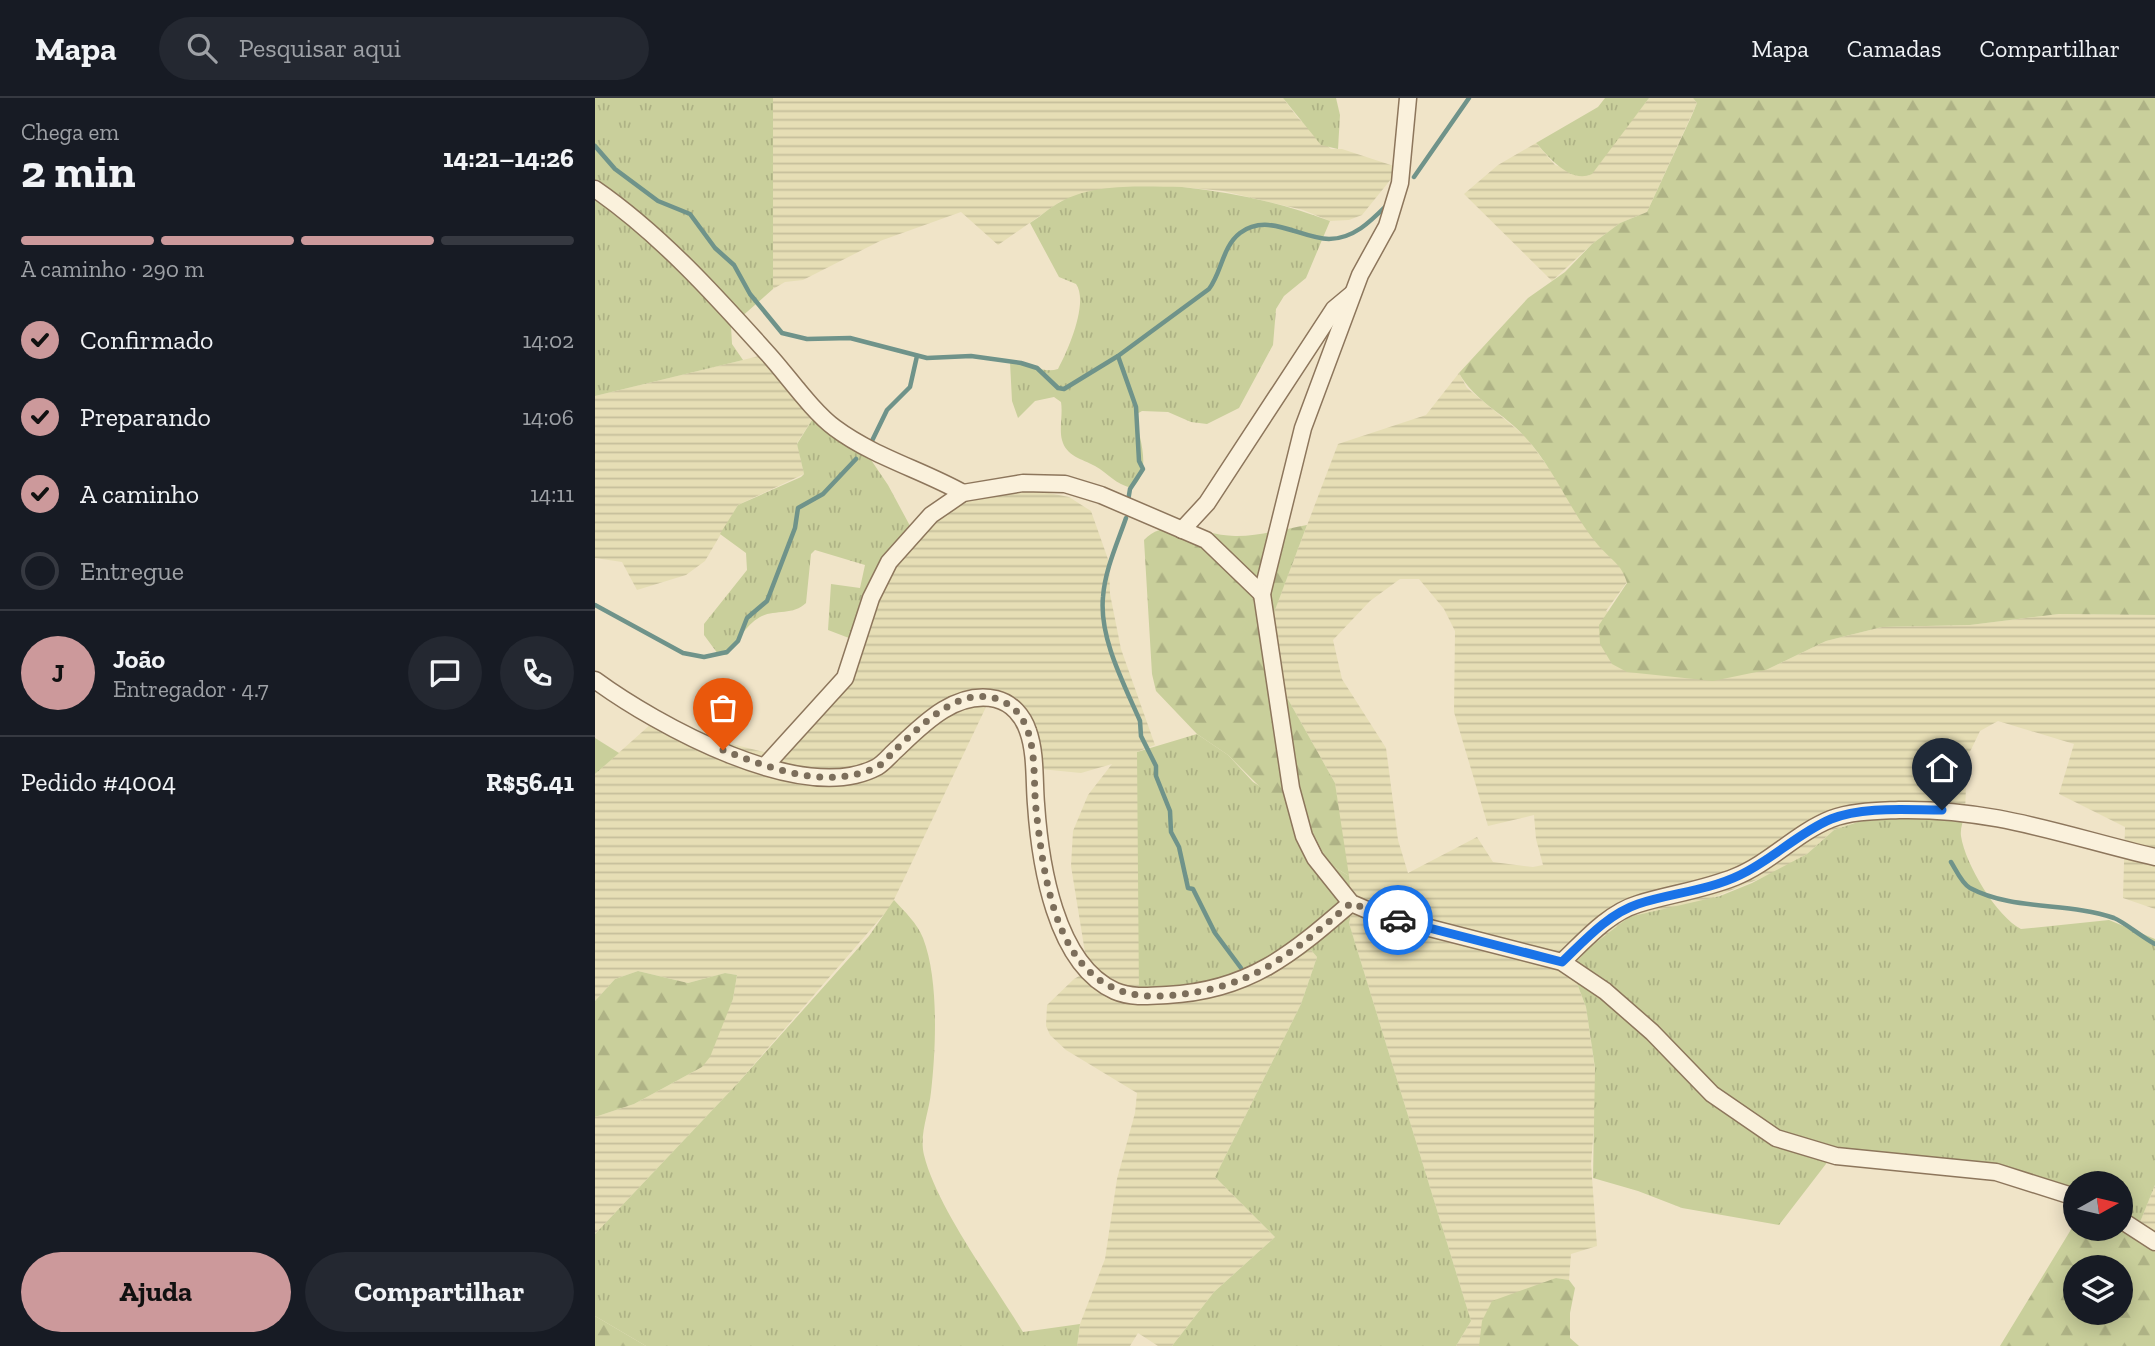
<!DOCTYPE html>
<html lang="pt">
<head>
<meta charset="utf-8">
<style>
	body { margin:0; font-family:"Zilla Slab",serif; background:#242831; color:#f1f3f6; height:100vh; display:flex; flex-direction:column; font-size:26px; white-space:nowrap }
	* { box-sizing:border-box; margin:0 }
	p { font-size:23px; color:#9ea1a6 }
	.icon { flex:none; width:38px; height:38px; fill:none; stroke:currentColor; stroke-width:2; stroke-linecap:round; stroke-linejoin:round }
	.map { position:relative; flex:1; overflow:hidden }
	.sheet { display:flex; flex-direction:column; background:#171b24; width:595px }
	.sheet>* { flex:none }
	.needle { width:46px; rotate:82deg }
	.tools { position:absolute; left:1468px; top:1073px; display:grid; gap:14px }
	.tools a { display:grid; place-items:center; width:70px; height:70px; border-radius:50%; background:#171b24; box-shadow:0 4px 18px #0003; font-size:35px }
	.pin { position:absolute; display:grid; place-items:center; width:60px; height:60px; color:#fff; margin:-72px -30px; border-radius:50% 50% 50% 0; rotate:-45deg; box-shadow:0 0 7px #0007 }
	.pin .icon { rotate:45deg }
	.courier { position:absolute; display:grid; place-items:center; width:70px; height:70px; margin:-35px; border:5px solid #1a73e8; border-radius:50%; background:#fff; color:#222; box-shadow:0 2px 9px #0007 }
	.headline em { font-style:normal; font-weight:800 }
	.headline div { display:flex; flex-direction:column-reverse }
	.headline { display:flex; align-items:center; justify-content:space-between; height:119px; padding:0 21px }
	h1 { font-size:46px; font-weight:800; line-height:52px }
	.bar { display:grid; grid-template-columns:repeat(4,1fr); gap:10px 7px; align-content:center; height:84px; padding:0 21px }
	.bar i { height:9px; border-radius:5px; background:#363941 }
	.bar .on { background:#cc999b }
	.bar p { grid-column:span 4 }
	.line { display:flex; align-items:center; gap:18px; padding:0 21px; border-top:2px solid #363941 }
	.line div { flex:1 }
	.round { display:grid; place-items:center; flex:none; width:74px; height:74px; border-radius:37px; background:#242831 }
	ol { padding:0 21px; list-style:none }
	li { display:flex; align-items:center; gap:21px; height:77px }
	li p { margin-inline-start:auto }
	li .icon { padding:7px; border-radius:50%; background:#cc999b; color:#111; stroke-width:4 }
	li:last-child { color:#9ea1a6 }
	li i { width:38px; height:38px; border:4px solid #363941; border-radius:50% }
	.cta { display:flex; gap:14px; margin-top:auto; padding:14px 21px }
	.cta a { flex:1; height:80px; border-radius:42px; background:#cc999b; color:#111; font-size:28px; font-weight:800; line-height:80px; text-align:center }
	.cta a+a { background:#242831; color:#f1f3f6 }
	header { display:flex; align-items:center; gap:42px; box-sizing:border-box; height:98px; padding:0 35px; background:#171b24; border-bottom:2px solid #363941 }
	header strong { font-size:33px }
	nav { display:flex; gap:38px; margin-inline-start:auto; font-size:24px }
	.search { width:490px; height:63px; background:#242831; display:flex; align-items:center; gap:18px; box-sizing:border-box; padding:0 24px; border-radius:38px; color:#9ea1a6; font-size:26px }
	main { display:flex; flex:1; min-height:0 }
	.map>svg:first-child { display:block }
</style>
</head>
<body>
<header>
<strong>Mapa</strong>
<div class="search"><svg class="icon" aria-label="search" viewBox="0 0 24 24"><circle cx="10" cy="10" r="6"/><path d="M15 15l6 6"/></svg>Pesquisar aqui</div>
<nav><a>Mapa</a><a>Camadas</a><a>Compartilhar</a></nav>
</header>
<main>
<section class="sheet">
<div class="headline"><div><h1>2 min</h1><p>Chega em</p></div><em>14:21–14:26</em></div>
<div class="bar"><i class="on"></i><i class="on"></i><i class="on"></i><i></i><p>A caminho · 290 m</p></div>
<ol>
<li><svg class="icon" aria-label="check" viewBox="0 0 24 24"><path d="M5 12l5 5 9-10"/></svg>Confirmado<p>14:02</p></li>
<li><svg class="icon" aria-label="check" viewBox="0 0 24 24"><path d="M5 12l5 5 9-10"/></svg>Preparando<p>14:06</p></li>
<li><svg class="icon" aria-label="check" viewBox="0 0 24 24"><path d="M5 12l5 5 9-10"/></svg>A caminho<p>14:11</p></li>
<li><i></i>Entregue</li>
</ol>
<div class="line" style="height:126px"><b class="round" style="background:#cc999b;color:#111">J</b><div><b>João</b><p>Entregador · 4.7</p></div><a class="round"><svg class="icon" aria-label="chat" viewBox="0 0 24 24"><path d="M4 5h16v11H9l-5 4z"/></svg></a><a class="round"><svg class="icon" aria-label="phone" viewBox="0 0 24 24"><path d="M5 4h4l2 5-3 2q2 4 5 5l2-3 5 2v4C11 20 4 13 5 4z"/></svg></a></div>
<div class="line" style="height:91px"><div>Pedido #4004</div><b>R$56.41</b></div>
<div class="cta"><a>Ajuda</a><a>Compartilhar</a></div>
</section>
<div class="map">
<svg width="1560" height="1248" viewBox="0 0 1560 1248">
	<defs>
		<pattern id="farmland-rules" width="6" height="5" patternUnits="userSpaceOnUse" patternTransform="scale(1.75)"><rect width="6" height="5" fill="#e6deb5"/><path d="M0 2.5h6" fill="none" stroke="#c6bf9b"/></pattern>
		<pattern id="grass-tufts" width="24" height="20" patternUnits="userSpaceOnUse" patternTransform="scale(1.75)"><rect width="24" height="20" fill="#c9cf9b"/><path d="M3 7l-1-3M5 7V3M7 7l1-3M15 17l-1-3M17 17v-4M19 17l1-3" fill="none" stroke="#aeb285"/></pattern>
		<pattern id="forest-firs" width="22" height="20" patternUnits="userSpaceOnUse" patternTransform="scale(1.75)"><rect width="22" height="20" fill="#c9cf9b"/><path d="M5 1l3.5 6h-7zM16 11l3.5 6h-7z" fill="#aeb285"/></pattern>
	</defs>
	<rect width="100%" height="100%" fill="#f0e4c8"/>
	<g fill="url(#farmland-rules)" fill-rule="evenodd">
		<path d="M178,0H688L703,20L736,51H747L805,70L767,117L754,122L735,123L708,112L628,93L587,89L527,90L466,103L403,147L366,114L285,143L208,182L190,184L178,191Z"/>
		<path d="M1054,0H1098L1102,5L1052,114L1025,125L997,146L957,183L869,96L903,67L941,45L960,67L993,78Z"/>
		<path d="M164,258L210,285L220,302L222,314L202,345L209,376L143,407L110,463L91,477L42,492L27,464L0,460V298Z"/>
		<path d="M864,275L872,290L931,339L1028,471L1032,484L1011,513L1171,572L1231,543L1287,529L1375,527L1464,516L1560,517V811L1528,800L1530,729L1464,696L1479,646L1403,623L1385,633L1372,660L1370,716L1312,717L1262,724L1239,732L1212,756L1181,774L994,850L976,870L991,909L1000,971L1001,1004L996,1066L1002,1148L976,1156L974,1182L961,1180L884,1248H861L876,1223L754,825L757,814L740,685L690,596L674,527L743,346L831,317ZM805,481H824L849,511L860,533L859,614L893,728L939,717L941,741L948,767L938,769L898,764L882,739L813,775L803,742L791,650L747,581L738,542L775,503Z"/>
		<path d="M423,389L474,399L496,413L514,464L515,496L526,551L560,647L542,654L706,855L716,852L722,859L706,906L620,1079L680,1139L619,1194L577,1248H563L543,1235L535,1248H482L485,1226L510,1161L522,1081L540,1015L542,995L471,952L455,937L451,928L452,907L479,881L493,873L476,768L478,733L493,697L517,666L486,675L445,671L426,613L392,607L296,808L142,986L0,1136V1019L39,1006L107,969L138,901L142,877L130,875L93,885L43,873L20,881L0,903V676L56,626L173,655L222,622L283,493L329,429L365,403Z"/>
		<path d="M1560,1087V1154L1539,1139Z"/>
	</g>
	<g fill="url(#grass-tufts)">
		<path d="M0,0H178V191L136,228L137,246L148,262L0,298Z"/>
		<path d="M688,0H741L745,17L743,51L726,47Z"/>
		<path d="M1010,0H1054L997,76C975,86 954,59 941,45L1003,9Z"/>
		<path d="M587,89C637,94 687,105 735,123L711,180L689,198L681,211L678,247L644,310L612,326L596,324L573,314L547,313L540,317C544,339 558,373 537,390C520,386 514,376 500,368C487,361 471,358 467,342C464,331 468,316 466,304L459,299L440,303L423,320L417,303L415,264C433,263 446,276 463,271C473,253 494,204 481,186L464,179L435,125C445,119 455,109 467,103C502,85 548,89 587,89Z"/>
		<path d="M222,314L268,350L293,387L321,439L283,493L267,545L233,532L236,486L265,490L270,467L220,452L216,456L211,505C198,518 179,511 165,519C150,527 142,545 132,557L123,556L109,537V526L152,472L151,455L125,436L143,407L206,379L209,376L202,346Z"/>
		<path d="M602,636L633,657L658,684L692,705L713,726L734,766L754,778L757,814L754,825L876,1223L861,1248H577L619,1194L680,1139L620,1079L706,906L722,859L716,852L678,875L661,880L544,899L542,654Z"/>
		<path d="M0,640L24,655L0,676Z"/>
		<path d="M1370,716C1368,723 1365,731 1366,738C1370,766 1402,819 1426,831L1514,822L1560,841V1087L1539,1139L1526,1130V1085H1480V1107L1416,1081L1234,1062L1184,1127L1087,1110L1043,1093L998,1080L1000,970L991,909L976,870L994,850L1034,819L1125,798L1157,785L1212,756L1239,732L1263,724L1312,717Z"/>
		<path d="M299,802C310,814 322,825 328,840C344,881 341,951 336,994C334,1015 324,1036 329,1057C342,1110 399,1186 428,1234L485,1226L482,1248H51L0,1218V1136L142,986L274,838Z"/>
	</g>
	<g fill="url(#forest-firs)" fill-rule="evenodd">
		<path d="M1098,0H1560V517L1464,516L1375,527L1287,529L1231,543L1171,572L1118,583L1032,574L1017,566L1005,546L1004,527L1032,485C1027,466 1015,461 1003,447C975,414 960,371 930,339C910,316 879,303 864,275L933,200L970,174L997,146L1025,125L1052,114L1097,17L1102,5Z"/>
		<path d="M712,427L674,528L690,596L740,685L754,778L734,766L713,726L692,705L669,693L633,657L602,636L561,593L557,576L549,442C574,416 613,439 642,438C666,438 689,431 712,427Z"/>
		<path d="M43,873L93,885L130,875L142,877L138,901L115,959L107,969L39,1006L0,1019V903L20,881Z"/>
		<path d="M1480,1125V1130H1526L1560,1154V1248H1405ZM1480,1169H1526V1214H1480Z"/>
		<path d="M961,1180L974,1182L980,1190L975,1215V1240L984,1248H884L887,1223L897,1203Z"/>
		<path d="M0,1218L51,1248H0Z"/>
	</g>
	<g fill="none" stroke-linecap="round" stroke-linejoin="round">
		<g stroke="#6f938a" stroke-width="4.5">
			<path d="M0,48L20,71L63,103L95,116L120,150L139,167L155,196L187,235L212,241L255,240L332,260L376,258L426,265L442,270L463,290L469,291L523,258L614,191C627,174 627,149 645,135C673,114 704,140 734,141C759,141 777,122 793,106"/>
			<path d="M819,79L874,0"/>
			<path d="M523,258L541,309L544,363L548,371L535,391L533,403"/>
			<path d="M275,347L292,312L315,289L322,258"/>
			<path d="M531,420C522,446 510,472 508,499C504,540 529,586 545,623L546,638L561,668V678L575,713L576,734L584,749L593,790L598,791L620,835L646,870"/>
			<path d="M0,507L88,555L109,559L132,554L143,543L152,520L172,503L200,430L203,410L228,396L261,361"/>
			<path d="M1356,764C1361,772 1367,786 1375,790C1418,813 1473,804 1519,820C1529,824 1547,839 1560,846"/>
		</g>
		<g stroke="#8d765c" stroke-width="19">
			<g id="street">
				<path d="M813,0L805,85L792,128L765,177L708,330L667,496L696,690L709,738L720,760L756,805L784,817L967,864L1010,893L1057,934L1117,996L1181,1040L1241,1058L1401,1074L1480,1099"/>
				<path d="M0,91C65,136 120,197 173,256C193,278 217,313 240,330C279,359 327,372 368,395"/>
				<path d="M587,432L612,405L739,211L757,196"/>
				<path d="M0,582C60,626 208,709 282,669C289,665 296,656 302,651C328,626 361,592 401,601C417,605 428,618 433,633C441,655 439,683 441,706C445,765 460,866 520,893C536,900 555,898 572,897C654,893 697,856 756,805"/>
				<path d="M170,668L250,580L276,500L294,464L336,417L368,395L428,385L470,386L506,397L611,442L667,496"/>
				<path d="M967,864C989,843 1013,815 1043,806C1075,796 1108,792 1140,779C1175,765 1201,735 1236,721C1256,713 1283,713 1304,712C1399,710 1470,738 1560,759"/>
				<path d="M1526,1122L1560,1144"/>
			</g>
		</g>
		<use href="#street" stroke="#faf1dc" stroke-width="16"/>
	</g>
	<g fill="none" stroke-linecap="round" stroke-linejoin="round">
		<path stroke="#7c6e5b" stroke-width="7" stroke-dasharray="0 12.6" d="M128,652C175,670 232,693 282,669C289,665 295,657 301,651C327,627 365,586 405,602C446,619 437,676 441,711C450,790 464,903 566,898C655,893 692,859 756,805L803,822"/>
		<path stroke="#1a73e8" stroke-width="9" d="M803,822L967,864C989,843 1013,816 1043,806C1076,795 1112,793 1145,777C1177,762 1203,735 1236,721C1268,708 1312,712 1347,712"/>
	</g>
</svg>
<div class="tools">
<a><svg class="needle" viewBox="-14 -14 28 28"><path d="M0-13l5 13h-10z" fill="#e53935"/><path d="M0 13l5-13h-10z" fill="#9ea1a6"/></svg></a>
<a><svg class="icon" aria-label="layers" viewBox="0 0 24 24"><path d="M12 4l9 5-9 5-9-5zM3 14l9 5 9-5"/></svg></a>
</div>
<div class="pin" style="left:128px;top:652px;background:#ea580c"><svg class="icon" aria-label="bag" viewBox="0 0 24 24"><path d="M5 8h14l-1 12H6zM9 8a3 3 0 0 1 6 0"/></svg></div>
<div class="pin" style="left:1347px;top:712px;background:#1f2937"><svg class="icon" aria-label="home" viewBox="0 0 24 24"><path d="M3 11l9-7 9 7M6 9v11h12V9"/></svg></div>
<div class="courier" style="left:803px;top:822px"><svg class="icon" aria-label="car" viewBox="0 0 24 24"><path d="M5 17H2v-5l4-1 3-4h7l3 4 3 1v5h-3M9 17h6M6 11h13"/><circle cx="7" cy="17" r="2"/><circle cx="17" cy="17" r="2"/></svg></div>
</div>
</main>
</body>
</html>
